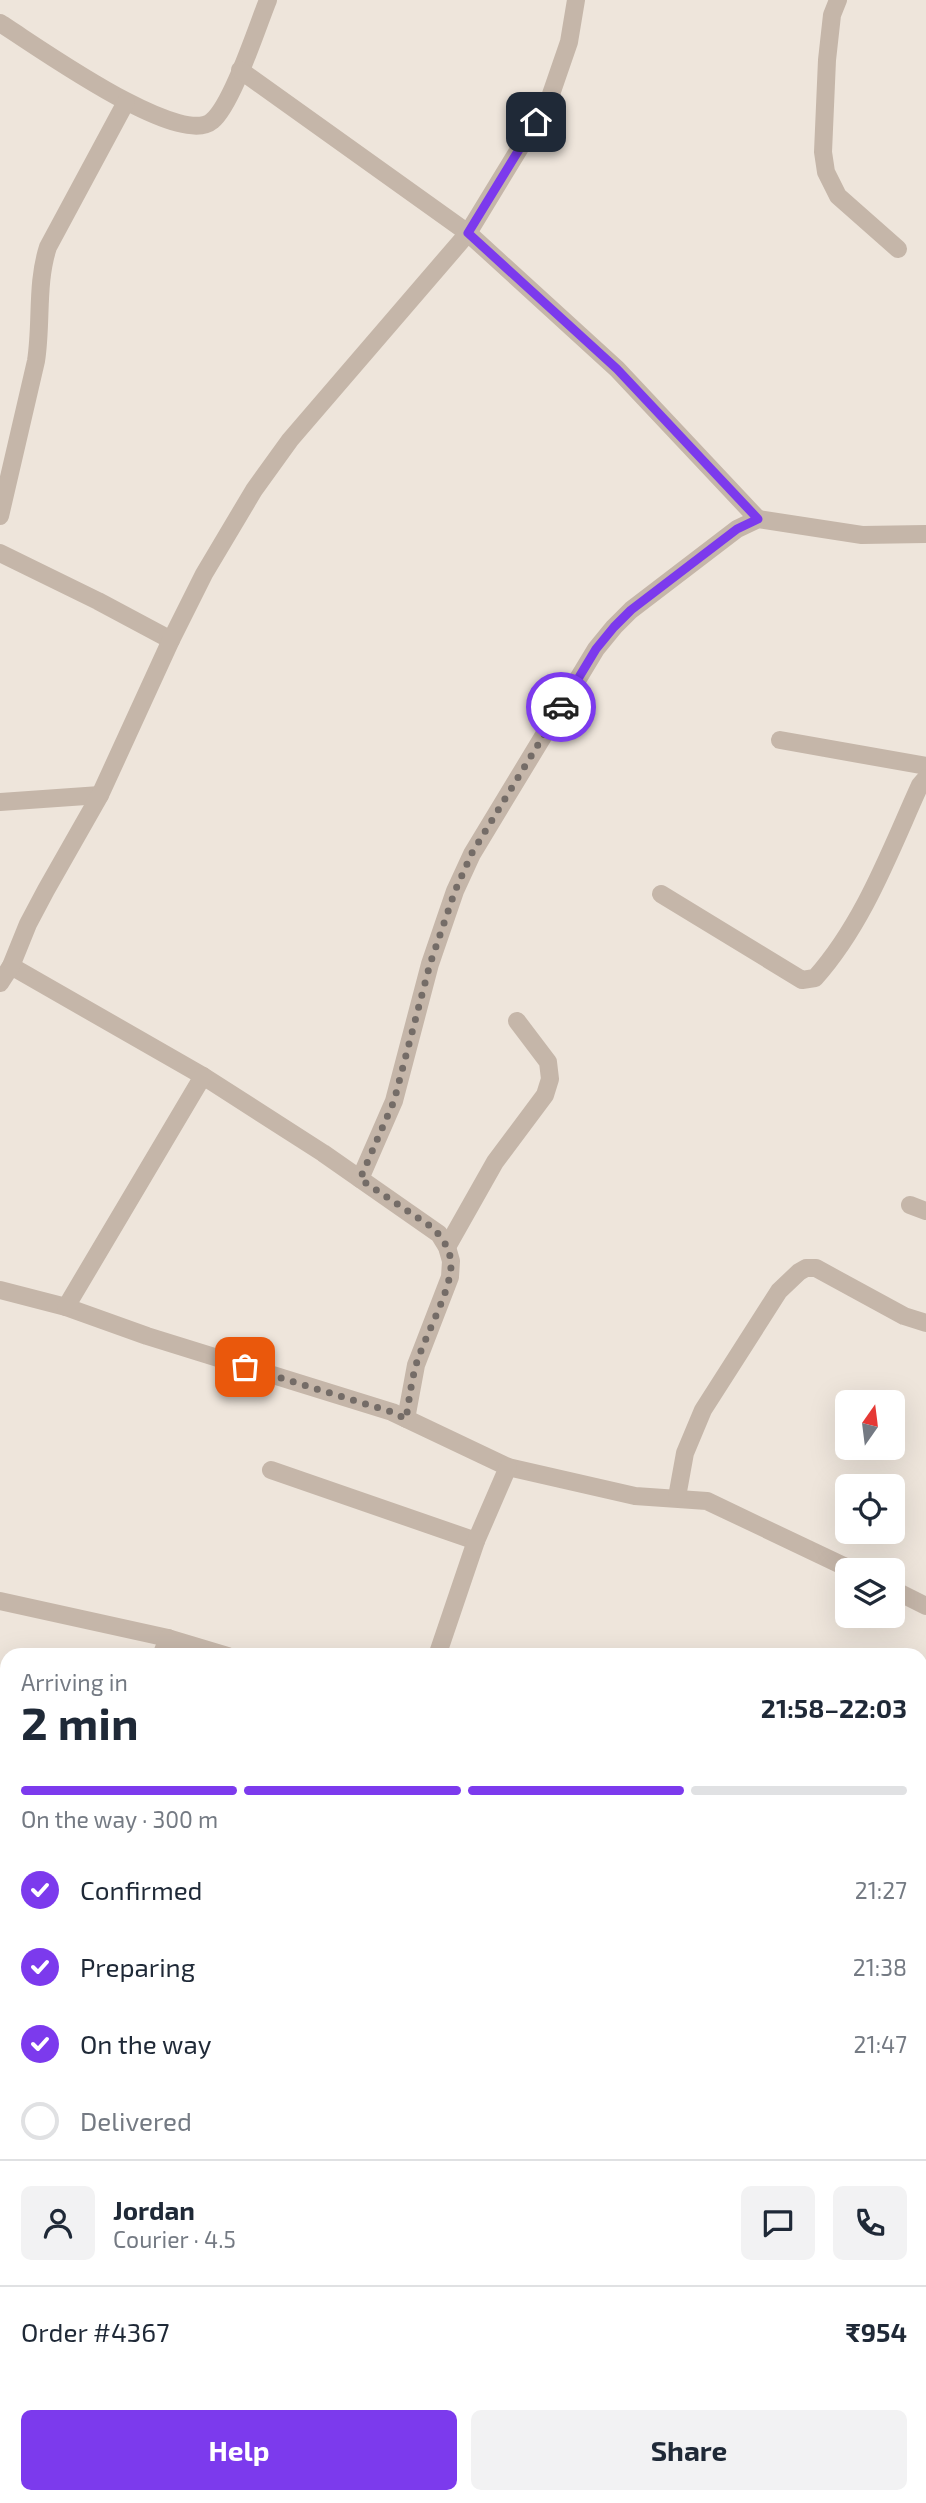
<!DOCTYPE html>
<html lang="en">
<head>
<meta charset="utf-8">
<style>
	body { margin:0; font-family:"Exo 2",sans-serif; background:#f2f2f3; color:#1f2937; height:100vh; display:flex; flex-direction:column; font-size:26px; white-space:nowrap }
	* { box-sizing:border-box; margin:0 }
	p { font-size:23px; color:#747a83 }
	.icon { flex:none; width:38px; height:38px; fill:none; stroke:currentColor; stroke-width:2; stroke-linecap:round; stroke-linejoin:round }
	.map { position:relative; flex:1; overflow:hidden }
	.panel { position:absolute; left:0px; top:1648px; width:928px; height:856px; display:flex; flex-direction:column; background:#fff; border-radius:21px 21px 0 0; box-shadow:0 7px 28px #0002 }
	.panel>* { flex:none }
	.needle { width:46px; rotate:14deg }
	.buttons { position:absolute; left:835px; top:1390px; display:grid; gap:14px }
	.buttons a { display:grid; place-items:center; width:70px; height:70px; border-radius:10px; background:#fff; box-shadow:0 7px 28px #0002; font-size:35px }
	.pin { position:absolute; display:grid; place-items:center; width:60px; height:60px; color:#fff; margin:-30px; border-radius:14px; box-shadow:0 4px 10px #0006 }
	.courier { position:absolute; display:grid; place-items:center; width:70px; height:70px; margin:-35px; border:5px solid #7c3aed; border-radius:50%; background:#fff; color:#222; box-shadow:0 2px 9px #0007 }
	.summary em { font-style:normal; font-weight:700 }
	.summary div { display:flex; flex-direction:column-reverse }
	.summary { display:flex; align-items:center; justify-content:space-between; height:119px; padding:0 21px }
	h1 { font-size:46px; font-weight:700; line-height:52px }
	.bar { display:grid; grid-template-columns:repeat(4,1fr); gap:10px 7px; align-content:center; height:84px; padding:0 21px }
	.bar i { height:9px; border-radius:5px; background:#e0e1e3 }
	.bar .on { background:#7c3aed }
	.bar p { grid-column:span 4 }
	.line { display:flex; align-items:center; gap:18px; padding:0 21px; border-top:2px solid #e0e1e3 }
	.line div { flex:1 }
	.round { display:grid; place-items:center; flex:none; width:74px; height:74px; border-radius:10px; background:#f2f2f3 }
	ol { padding:0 21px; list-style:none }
	li { display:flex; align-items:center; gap:21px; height:77px }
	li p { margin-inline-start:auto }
	li .icon { padding:7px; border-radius:50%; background:#7c3aed; color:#fff; stroke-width:4 }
	li:last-child { color:#747a83 }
	li i { width:38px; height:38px; border:4px solid #e0e1e3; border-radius:50% }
	.button { display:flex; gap:14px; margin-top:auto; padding:14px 21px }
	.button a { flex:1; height:80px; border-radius:10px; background:#7c3aed; color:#fff; font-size:28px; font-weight:700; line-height:80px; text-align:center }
	.button a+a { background:#f2f2f3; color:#1f2937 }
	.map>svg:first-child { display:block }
</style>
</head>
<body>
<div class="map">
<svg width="926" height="2503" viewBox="0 0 926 2503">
	<rect width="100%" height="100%" fill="#eee5db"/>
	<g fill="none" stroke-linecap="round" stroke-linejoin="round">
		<g stroke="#c5b6a9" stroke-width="18">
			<path d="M838,0L832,15L827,60L823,152L826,172L838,196L898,249"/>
			<path d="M0,23C34,44 179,149 212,121C232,105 257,27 268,0"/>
			<path d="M240,70L468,233L617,369L758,519"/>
			<path d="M0,516L36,361C42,323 36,284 48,247L126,102"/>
			<path d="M0,553L98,601L171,640"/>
			<path d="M780,740L926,766"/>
			<path d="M0,802L100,795"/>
			<path d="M661,894L802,980L815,978C864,923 890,851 920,785L926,778"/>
			<path d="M11,966L203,1076L323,1153L439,1234L447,1247L451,1261L450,1277L416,1365L406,1419"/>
			<path d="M0,983L11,966L28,924L46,890L100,795L171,640L204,574L254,490L290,440L468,233L549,100L569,42L576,0"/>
			<path d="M360,1179L394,1101L430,964L455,891L472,854L596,649L614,627L631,610L737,529L758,519L862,535L926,534"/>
			<path d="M910,1205L926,1211"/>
			<path d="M447,1247L495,1162L545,1095L550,1079L548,1062L517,1021"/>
			<path d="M0,1290L66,1307L147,1336L392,1412L508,1467L635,1496L707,1501L852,1570"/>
			<path d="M66,1307L203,1076"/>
			<path d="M271,1470L476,1541"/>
			<path d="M677,1497L685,1453L703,1410L779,1291L799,1272L806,1268H816L904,1316L926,1323"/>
			<path d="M892,1589L926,1606"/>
			<path d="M0,1601L168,1638L228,1656"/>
			<path d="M161,1656L168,1638"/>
			<path d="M437,1656L476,1541L508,1467"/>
			<path d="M920,1829L926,1830"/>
			<path d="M920,1963L926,1952"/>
			<path d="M2,2057L7,2034"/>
			<path d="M0,2147L7,2122"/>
			<path d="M920,2256L926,2258"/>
			<path d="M815,2497L829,2503"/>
			<path d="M187,2503L189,2497"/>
			<path d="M752,2503L755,2497"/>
		</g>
		<g stroke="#534640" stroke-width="21">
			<path d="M920,2179L926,2176"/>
			<path d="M920,2226L926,2223"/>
			<path d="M374,2503L383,2497"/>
			<path d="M443,2503L453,2497"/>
		</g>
	</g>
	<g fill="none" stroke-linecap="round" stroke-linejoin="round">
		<path stroke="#746c67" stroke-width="7" stroke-dasharray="0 12.6" d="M245,1367L392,1412L406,1419C409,1401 411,1383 416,1365C424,1337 452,1290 451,1263C450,1248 441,1235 430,1226L360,1179L394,1101L430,964L455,891L472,853L561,707"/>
		<path stroke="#7c3aed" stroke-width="9" d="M536,122L468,233L617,369L758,519L737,529L631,610L614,627L596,649L561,707"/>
	</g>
</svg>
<div class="buttons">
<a><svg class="needle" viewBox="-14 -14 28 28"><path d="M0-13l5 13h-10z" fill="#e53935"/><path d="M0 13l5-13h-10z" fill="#747a83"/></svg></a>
<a><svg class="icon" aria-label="locate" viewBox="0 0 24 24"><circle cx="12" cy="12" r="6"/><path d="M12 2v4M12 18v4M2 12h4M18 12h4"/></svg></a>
<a><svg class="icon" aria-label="layers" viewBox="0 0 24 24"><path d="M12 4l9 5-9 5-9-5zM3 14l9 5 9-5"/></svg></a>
</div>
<div class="pin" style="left:245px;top:1367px;background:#ea580c"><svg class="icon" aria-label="bag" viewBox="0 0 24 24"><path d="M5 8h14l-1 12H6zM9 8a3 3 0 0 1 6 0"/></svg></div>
<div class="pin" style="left:536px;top:122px;background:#1f2937"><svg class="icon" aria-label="home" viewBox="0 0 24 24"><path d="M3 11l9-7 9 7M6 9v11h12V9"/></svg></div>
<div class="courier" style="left:561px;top:707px"><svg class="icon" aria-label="car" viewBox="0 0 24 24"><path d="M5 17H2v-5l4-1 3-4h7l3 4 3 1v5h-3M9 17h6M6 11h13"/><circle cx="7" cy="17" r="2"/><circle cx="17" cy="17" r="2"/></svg></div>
<section class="panel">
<div class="summary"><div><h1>2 min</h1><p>Arriving in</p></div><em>21:58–22:03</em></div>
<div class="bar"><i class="on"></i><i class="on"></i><i class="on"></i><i></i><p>On the way · 300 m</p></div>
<ol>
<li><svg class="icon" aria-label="check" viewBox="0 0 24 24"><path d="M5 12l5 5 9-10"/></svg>Confirmed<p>21:27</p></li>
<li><svg class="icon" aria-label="check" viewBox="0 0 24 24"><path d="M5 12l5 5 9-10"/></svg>Preparing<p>21:38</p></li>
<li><svg class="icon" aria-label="check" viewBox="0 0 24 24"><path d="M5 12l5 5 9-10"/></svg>On the way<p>21:47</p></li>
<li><i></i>Delivered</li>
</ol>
<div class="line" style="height:126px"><a class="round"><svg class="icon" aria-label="person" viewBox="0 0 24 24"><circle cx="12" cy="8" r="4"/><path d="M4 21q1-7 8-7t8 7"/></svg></a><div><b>Jordan</b><p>Courier · 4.5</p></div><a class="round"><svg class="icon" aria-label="chat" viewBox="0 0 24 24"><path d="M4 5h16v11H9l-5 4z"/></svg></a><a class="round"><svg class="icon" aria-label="phone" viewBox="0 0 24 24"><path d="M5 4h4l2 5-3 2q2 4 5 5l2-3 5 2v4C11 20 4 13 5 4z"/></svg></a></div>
<div class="line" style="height:91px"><div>Order #4367</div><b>₹954</b></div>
<div class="button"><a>Help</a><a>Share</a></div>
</section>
</div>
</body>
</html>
